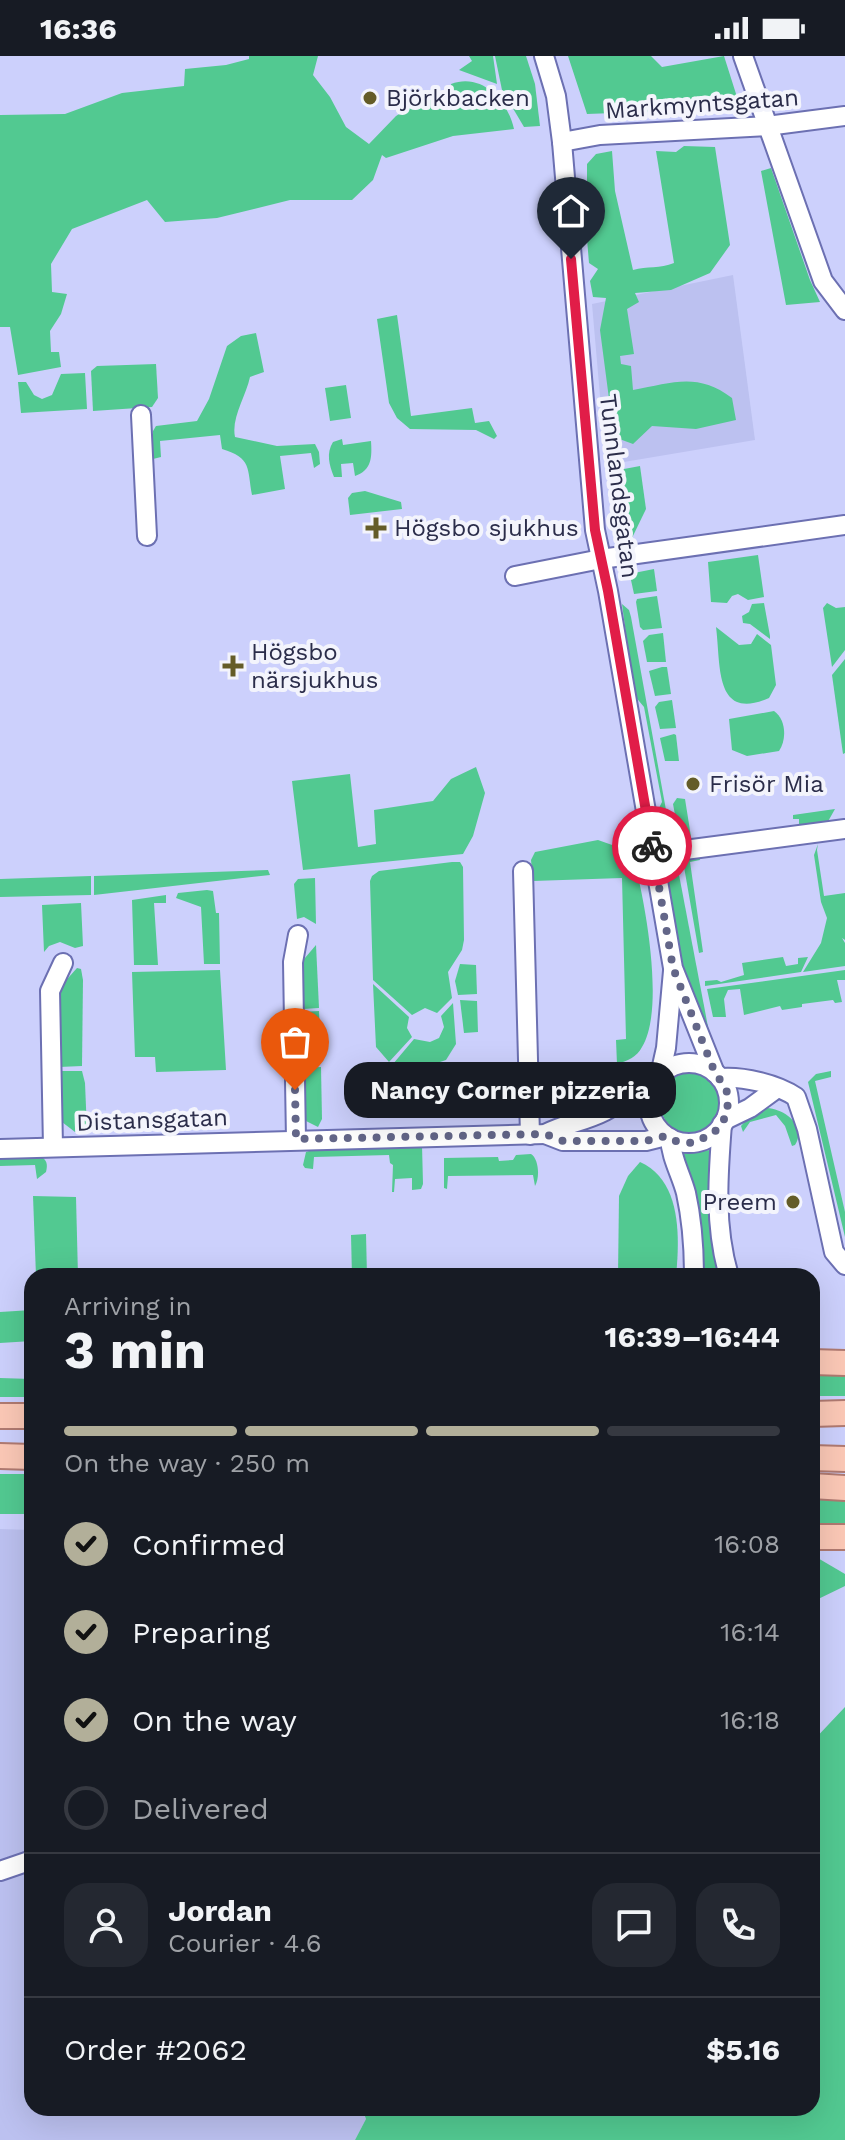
<!DOCTYPE html>
<html lang="en">
<head>
<meta charset="utf-8">
<style>
	body { margin:0; font-family:"Work Sans",sans-serif; background:#242831; color:#f1f3f6; height:100vh; display:flex; flex-direction:column; font-size:30px; white-space:nowrap }
	* { box-sizing:border-box; margin:0 }
	p { font-size:26px; color:#9ea1a6 }
	.icon { flex:none; width:44px; height:44px; fill:none; stroke:currentColor; stroke-width:2; stroke-linecap:round; stroke-linejoin:round }
	.map { position:relative; flex:1; overflow:hidden }
	.side { position:absolute; left:24px; top:1212px; width:796px; height:848px; display:flex; flex-direction:column; background:#171b24; border-radius:24px; box-shadow:0 8px 32px #0002 }
	.side>* { flex:none }
	.pin { position:absolute; display:grid; place-items:center; width:68px; height:68px; color:#fff; margin:-82px -34px; border-radius:50% 50% 50% 0; rotate:-45deg; box-shadow:0 0 8px #0007 }
	.pin .icon { rotate:45deg }
	.courier { position:absolute; display:grid; place-items:center; width:80px; height:80px; margin:-40px; border:6px solid #e11d48; border-radius:50%; background:#fff; color:#222; box-shadow:0 2px 10px #0007 }
	.bubble { position:absolute; height:56px; border-radius:24px; background:#171b24; box-shadow:0 8px 32px #0002; font-size:26px; font-weight:700; line-height:56px; text-align:center }
	.summary em { font-style:normal; font-weight:700 }
	.summary div { display:flex; flex-direction:column-reverse }
	.summary { display:flex; align-items:center; justify-content:space-between; height:136px; padding:0 40px }
	h1 { font-size:52px; font-weight:700; line-height:60px }
	.bar { display:grid; grid-template-columns:repeat(4,1fr); gap:12px 8px; align-content:center; height:96px; padding:0 40px }
	.bar i { height:10px; border-radius:6px; background:#363941 }
	.bar .current { background:#b2af99 }
	.bar p { grid-column:span 4 }
	.line { display:flex; align-items:center; gap:20px; padding:0 40px; border-top:2px solid #363941 }
	.line div { flex:1 }
	.round { display:grid; place-items:center; flex:none; width:84px; height:84px; border-radius:24px; background:#242831 }
	ol { padding:0 40px; list-style:none }
	li { display:flex; align-items:center; gap:24px; height:88px }
	li p { margin-inline-start:auto }
	li .icon { padding:8px; border-radius:50%; background:#b2af99; color:#111; stroke-width:4 }
	li:last-child { color:#9ea1a6 }
	li i { width:44px; height:44px; border:4px solid #363941; border-radius:50% }
	.status { display:flex; justify-content:space-between; align-items:center; height:56px; padding:0 40px; background:#171b24; direction:ltr }
	.status svg { height:22px; fill:currentColor }
	.map>svg:first-child { display:block }
</style>
</head>
<body>
<div class="status"><b>16:36</b><svg viewBox="0 0 49 12"><path d="M0 12V9h3v3zM5 12V6h3v6zM10 12V3h3v9zM15 12V0h3v12zM26 1h20v11H26zM47 4h2v5h-2z"/></svg></div>
<div class="map">
<svg width="845" height="2084" viewBox="0 0 845 2084">
	<rect width="100%" height="100%" fill="#ccd0fc"/>
	<g fill="#bcc1f0">
		<path d="M733,219L755,384L606,409L592,248Z"/>
		<path d="M0,1473L32,1474V2052H362L366,2063L355,2084H0Z"/>
	</g>
	<g fill="#52c991">
		<path d="M249,0H318L313,19L330,41L346,71L369,88L396,60L431,38L438,49L453,42L451,28C482,16 508,45 514,73L453,80L386,102L382,99L373,124L352,144H290L217,162L165,166L147,144L72,173L51,208L52,236L67,238L61,258L50,275L51,296H59L61,311L18,319L10,271H0V59L65,58L122,37L184,30L185,13L226,9L249,3Z"/>
		<path d="M469,0H493L497,28L459,14L472,5Z"/>
		<path d="M495,0H526L535,28L540,70L524,71L502,34Z"/>
		<path d="M568,0H651L662,11L724,0L737,41L705,42L694,54L587,58Z"/>
		<path d="M684,90L715,91L730,189L710,217L671,234L635,237L639,246L627,253L634,298L620,300L621,308L631,310L633,334C673,327 697,316 732,342L736,364L696,373L652,370L633,388L614,381L600,274L606,242L593,241L590,225L598,213L589,207L587,183V108L596,98L612,95L615,135L633,214C647,210 660,213 674,207L656,95L676,96Z"/>
		<path d="M771,112L810,224L820,246L786,249L761,115Z"/>
		<path d="M397,259L411,360L472,352L475,367L489,365L497,380L494,383L476,374L410,373L397,362L389,347L377,263Z"/>
		<path d="M256,277L264,316L250,321C246,340 231,362 235,381L277,390L315,388L319,396L320,408L314,412L311,397L280,400L285,433L252,439C247,412 252,402 222,393L220,379L160,385L161,401L153,403V375L156,370L197,365L209,343L227,290L241,280Z"/>
		<path d="M156,308L158,342L152,351L93,355L91,315L97,310Z"/>
		<path d="M85,317L87,353L21,357L18,326H26L34,339L42,343L52,339L61,318Z"/>
		<path d="M346,329L351,362L330,365L325,332Z"/>
		<path d="M342,383L343,389L371,385C372,401 372,414 355,420L353,407L341,408L342,421H334C329,409 326,397 333,386Z"/>
		<path d="M640,410L646,453L631,484L623,483L615,472L608,416Z"/>
		<path d="M365,435L401,446L402,453L350,459L348,442L352,437Z"/>
		<path d="M758,499L764,541L748,544L738,538L732,540L727,547L711,546L708,506Z"/>
		<path d="M654,513L657,535L634,538L631,524L634,517Z"/>
		<path d="M657,540L662,572L643,574L640,571L636,546L637,543Z"/>
		<path d="M764,547L770,580V583L750,568L743,567L742,560L749,556L752,548Z"/>
		<path d="M827,547L836,552L845,551V594L832,611L823,552Z"/>
		<path d="M622,548L629,554L631,561L672,787L662,784L657,756L662,746L644,651L634,639Z"/>
		<path d="M716,571L739,589L751,588L757,578L771,589L776,629L769,642C714,666 721,609 716,571Z"/>
		<path d="M663,577L666,606H647L643,585L649,579Z"/>
		<path d="M845,603V697L843,698L832,619Z"/>
		<path d="M662,611H667L671,638L655,640L649,615Z"/>
		<path d="M672,644L676,672L660,673L655,651L659,646Z"/>
		<path d="M774,655C786,663 787,684 779,695L747,700L732,694L729,663Z"/>
		<path d="M674,678L676,679L679,705H665L660,682Z"/>
		<path d="M476,711L485,737L473,780L463,798L303,814L292,725L350,718L358,791L376,788L374,754L433,745L451,723Z"/>
		<path d="M677,742L685,743L692,787L680,786L673,748Z"/>
		<path d="M835,753L826,769L795,772L794,769H799V763H793V759Z"/>
		<path d="M598,784L632,796C644,839 666,952 642,991C637,1001 627,1005 617,1008L616,984L626,983L622,822L533,825L531,804L535,796Z"/>
		<path d="M818,788L817,794L824,840L845,837V884L842,882L845,887V910L803,916L821,887L827,862L821,846L814,799Z"/>
		<path d="M699,800L700,804L690,806L703,896L699,897L683,805L684,802Z"/>
		<path d="M676,803L709,976C690,952 661,834 666,804Z"/>
		<path d="M452,806H460L463,811L464,884L462,894L448,916L452,942L437,957L425,952L412,959L373,924L370,825L372,820L379,815Z"/>
		<path d="M268,814L270,819L94,839V820Z"/>
		<path d="M91,820V839L0,841V823Z"/>
		<path d="M315,822L316,868L304,861L297,863L294,828L298,823Z"/>
		<path d="M207,834L213,835L216,857H219L220,908H204L201,851L176,842L178,837Z"/>
		<path d="M166,839V847H154L158,909H134L132,844Z"/>
		<path d="M81,847L83,890L75,892L60,886L49,890L44,896L42,849Z"/>
		<path d="M316,889L319,952L303,953L299,909Z"/>
		<path d="M783,901L786,910L798,908V902L808,901L801,916L705,930V925L717,924L721,926L744,919L742,907Z"/>
		<path d="M460,908L476,909L477,938L458,939L455,925Z"/>
		<path d="M77,912L81,913L83,924L82,1010L59,1011L57,942L61,930Z"/>
		<path d="M220,914L226,1014L156,1016L155,1001H135L132,916Z"/>
		<path d="M845,914V924H837L842,946L835,947L833,944L802,948V951L782,954L780,950L744,959L740,933L728,934L724,943L726,961H713L707,933Z"/>
		<path d="M373,928L409,961L407,972L412,981L389,1006L376,991Z"/>
		<path d="M460,944L477,945L478,976L464,977Z"/>
		<path d="M453,947L456,988L446,1004L431,1009L393,1008L414,983L430,986L439,982L444,971L441,960Z"/>
		<path d="M319,955L321,1008L301,1009L300,956Z"/>
		<path d="M321,1011L322,1063L318,1071L302,1063L301,1012Z"/>
		<path d="M59,1015H82L85,1027L87,1075L75,1076L62,1066Z"/>
		<path d="M831,1015V1021L815,1025L845,1156V1181L808,1026L816,1018Z"/>
		<circle cx="690" cy="1047" r="30"/>
		<path d="M767,1052C785,1053 807,1070 795,1089L792,1090L785,1070L776,1059L750,1066L743,1076L741,1070L749,1061Z"/>
		<path d="M206,1060V1073L165,1075V1061Z"/>
		<path d="M422,1089L423,1128L421,1133L412,1134V1122L395,1123L394,1136H392L393,1109L390,1107L389,1099L314,1101L313,1113L305,1112L303,1109L306,1096L318,1092Z"/>
		<path d="M712,1094L722,1220H704L701,1170L681,1096Z"/>
		<path d="M531,1098C539,1103 540,1122 535,1130L533,1119L448,1120L447,1133L444,1132V1102L498,1101L499,1105L513,1104L516,1099Z"/>
		<path d="M40,1100C47,1104 48,1108 46,1116L37,1123L35,1109L0,1110V1101Z"/>
		<path d="M640,1106C681,1124 680,1180 676,1220H618L619,1140L628,1120Z"/>
		<path d="M33,1140L76,1141L78,1220H36Z"/>
		<path d="M366,1178L367,1220H352L351,1179Z"/>
		<path d="M32,1254V1285L0,1287V1256Z"/>
		<path d="M812,1317L845,1318V1340H812Z"/>
		<path d="M0,1322L32,1323V1341H0Z"/>
		<rect x="0" y="1418" width="32" height="40"/>
		<path d="M812,1441L845,1443V1470L812,1471Z"/>
		<path d="M816,1501L845,1518V1530L812,1546V1502Z"/>
		<path d="M845,1651V2084H355L366,2063L362,2052H812V1686Z"/>
	</g>
	<g fill="none" stroke-linecap="round" stroke-linejoin="round">
		<g stroke="#6c70b2" stroke-width="22">
			<g id="minor">
				<path d="M544,0L556,40L562,86L595,474L608,535L673,912L715,1017"/>
				<path d="M743,0L823,225L845,254"/>
				<path d="M562,86L600,79L767,70L845,60"/>
				<path d="M141,359L147,480"/>
				<path d="M515,520L601,503L845,469"/>
				<path d="M654,798L845,773"/>
				<path d="M523,815L530,1079"/>
				<circle cx="689" cy="1047" r="40"/>
				<path d="M660,1019L666,992L673,915"/>
				<path d="M720,1022C743,1020 777,1028 796,1041L807,1073L834,1196L845,1209"/>
				<path d="M725,1064L750,1052L776,1033"/>
				<path d="M722,1068C718,1119 714,1170 729,1220"/>
				<path d="M545,1078L563,1085H646L666,1080"/>
				<path d="M670,1082C671,1102 681,1118 686,1137C692,1164 694,1192 694,1220"/>
				<path d="M296,1083L293,906L298,879"/>
				<path d="M53,1091L50,935L63,907"/>
				<path d="M0,1093L545,1078C564,1068 586,1065 605,1055C622,1046 636,1034 654,1026"/>
				<path d="M0,1815L32,1804"/>
			</g>
		</g>
		<g stroke="#b07a71" stroke-width="28">
			<g id="major">
				<path d="M812,1306L845,1307"/>
				<path d="M812,1358L845,1357"/>
				<path d="M0,1360H32"/>
				<path d="M0,1400L32,1401"/>
				<path d="M812,1402L845,1403"/>
				<path d="M812,1430L845,1432"/>
				<path d="M812,1481H845"/>
			</g>
		</g>
		<use href="#minor" stroke="#fff" stroke-width="18"/>
		<use href="#major" stroke="#fbc8b6" stroke-width="24"/>
	</g>
	<g fill="none" stroke-linecap="round" stroke-linejoin="round">
		<path stroke="#636688" stroke-width="8" stroke-dasharray="0 14.4" d="M295,1034L296,1083L545,1078L563,1085H646L666,1080L676,1085L693,1087L714,1077L727,1059L728,1042L726,1032L715,1017L673,912L652,790"/>
		<path stroke="#e11d48" stroke-width="10" d="M571,203L595,474L608,535L652,790"/>
	</g>
	<g fill="#645c28" stroke="#f3f4fc" stroke-width="3">
		<circle cx="370" cy="42" r="8"/>
		<path d="M372 460h8v8h8v8h-8v8h-8v-8h-8v-8h8z"/>
		<path d="M229 598h8v8h8v8h-8v8h-8v-8h-8v-8h8z"/>
		<circle cx="693" cy="728" r="8"/>
		<circle cx="793" cy="1146" r="8"/>
	</g>
	<g text-anchor="middle" dominant-baseline="central" stroke-width="8" stroke-linejoin="round" paint-order="stroke">
		<g font-size="24" fill="#2b2d4a" stroke="#f3f4fc" text-anchor="start">
			<text x="386" y="42">Björkbacken</text>
			<text x="394" y="472">Högsbo sjukhus</text>
			<text x="251" y="596">Högsbo<tspan x="251" dy="28">närsjukhus</tspan></text>
			<text x="709" y="728">Frisör Mia</text>
			<text x="777" y="1146" text-anchor="end">Preem</text>
		</g>
		<g font-size="24" fill="#2b2d4a" stroke="#f3f4fc">
			<text transform="translate(702 48) rotate(-4)">Markmyntsgatan</text>
			<text transform="translate(619 430) rotate(83)">Tunnlandsgatan</text>
			<text transform="translate(152 1064) rotate(-2)">Distansgatan</text>
		</g>
	</g>
</svg>
<div class="pin" style="left:295px;top:1034px;background:#ea580c"><svg class="icon" aria-label="bag" viewBox="0 0 24 24"><path d="M5 8h14l-1 12H6zM9 8a3 3 0 0 1 6 0"/></svg></div>
<div class="pin" style="left:571px;top:203px;background:#1f2937"><svg class="icon" aria-label="home" viewBox="0 0 24 24"><path d="M3 11l9-7 9 7M6 9v11h12V9"/></svg></div>
<div class="courier" style="left:652px;top:790px"><svg class="icon" aria-label="bike" viewBox="0 0 24 24"><circle cx="6" cy="16" r="4"/><circle cx="18" cy="16" r="4"/><path d="M6 16l4-8h5l3 8M10 8l3 8H6M13 5h3"/></svg></div>
<div class="bubble" style="left:344px;top:1006px;width:332px">Nancy Corner pizzeria</div>
<section class="side">
<div class="summary"><div><h1>3 min</h1><p>Arriving in</p></div><em>16:39–16:44</em></div>
<div class="bar"><i class="current"></i><i class="current"></i><i class="current"></i><i></i><p>On the way · 250 m</p></div>
<ol>
<li><svg class="icon" aria-label="check" viewBox="0 0 24 24"><path d="M5 12l5 5 9-10"/></svg>Confirmed<p>16:08</p></li>
<li><svg class="icon" aria-label="check" viewBox="0 0 24 24"><path d="M5 12l5 5 9-10"/></svg>Preparing<p>16:14</p></li>
<li><svg class="icon" aria-label="check" viewBox="0 0 24 24"><path d="M5 12l5 5 9-10"/></svg>On the way<p>16:18</p></li>
<li><i></i>Delivered</li>
</ol>
<div class="line" style="height:144px"><a class="round"><svg class="icon" aria-label="person" viewBox="0 0 24 24"><circle cx="12" cy="8" r="4"/><path d="M4 21q1-7 8-7t8 7"/></svg></a><div><b>Jordan</b><p>Courier · 4.6</p></div><a class="round"><svg class="icon" aria-label="chat" viewBox="0 0 24 24"><path d="M4 5h16v11H9l-5 4z"/></svg></a><a class="round"><svg class="icon" aria-label="phone" viewBox="0 0 24 24"><path d="M5 4h4l2 5-3 2q2 4 5 5l2-3 5 2v4C11 20 4 13 5 4z"/></svg></a></div>
<div class="line" style="height:104px"><div>Order #2062</div><b>$5.16</b></div>
</section>
</div>
</body>
</html>
